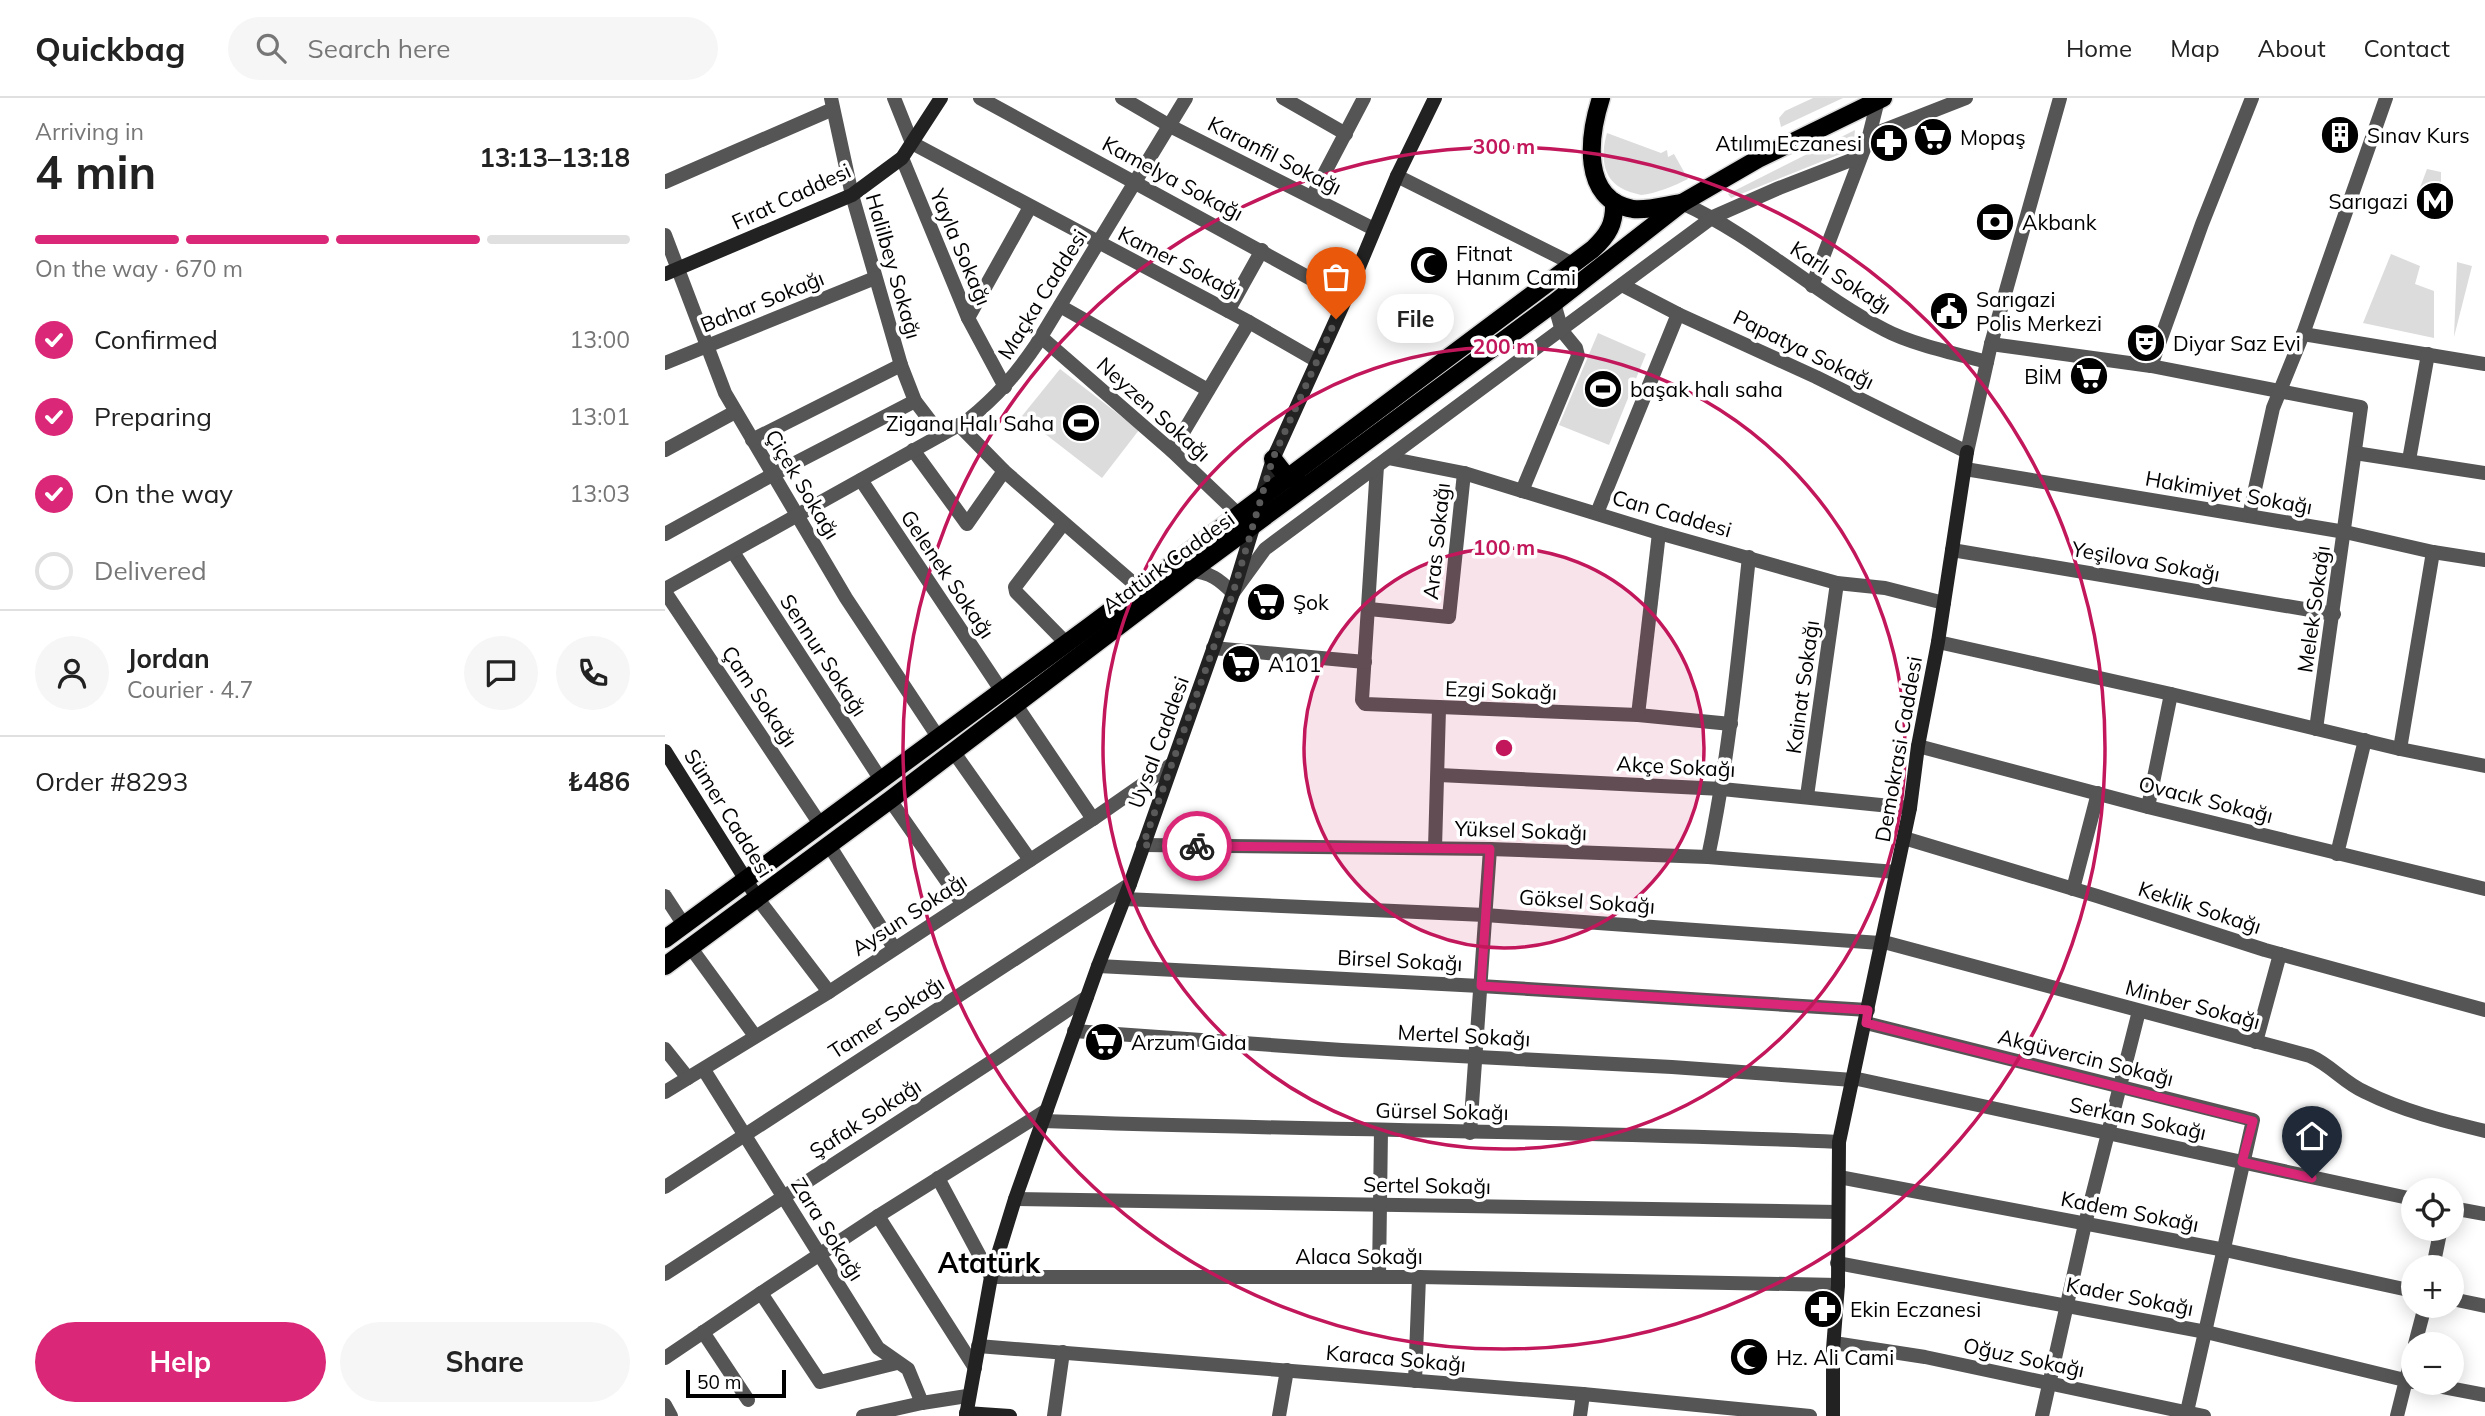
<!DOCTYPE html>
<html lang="en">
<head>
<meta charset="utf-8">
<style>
	body { margin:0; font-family:Mulish,sans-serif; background:#f6f6f6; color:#222; height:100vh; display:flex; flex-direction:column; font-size:26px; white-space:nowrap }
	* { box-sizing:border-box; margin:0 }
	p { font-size:23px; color:#767676 }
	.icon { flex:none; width:38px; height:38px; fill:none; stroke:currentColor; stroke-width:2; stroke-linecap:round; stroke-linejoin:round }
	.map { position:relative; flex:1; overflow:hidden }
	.details { display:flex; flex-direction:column; background:#fff; width:665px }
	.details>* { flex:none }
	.tools { position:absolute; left:1736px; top:1080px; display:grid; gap:14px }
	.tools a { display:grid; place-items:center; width:63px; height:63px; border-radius:50%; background:#fff; box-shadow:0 4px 18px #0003; font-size:35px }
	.scale { position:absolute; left:21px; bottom:18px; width:100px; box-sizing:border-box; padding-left:7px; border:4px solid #000; border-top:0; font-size:19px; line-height:24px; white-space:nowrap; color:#000; -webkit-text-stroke:5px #fff; paint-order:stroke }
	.pin { position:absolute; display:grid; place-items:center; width:60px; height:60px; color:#fff; margin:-72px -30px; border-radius:50% 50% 50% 0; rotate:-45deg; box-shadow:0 0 7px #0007 }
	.pin .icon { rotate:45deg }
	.courier { position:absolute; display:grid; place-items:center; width:70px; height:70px; margin:-35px; border:5px solid #db2777; border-radius:50%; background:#fff; color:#222; box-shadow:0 2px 9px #0007 }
	.bubble { position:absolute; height:49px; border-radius:24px; background:#fff; box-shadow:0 4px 18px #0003; font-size:23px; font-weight:700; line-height:49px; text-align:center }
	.head em { font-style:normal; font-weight:700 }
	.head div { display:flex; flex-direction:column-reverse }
	.head { display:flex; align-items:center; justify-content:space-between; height:119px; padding:0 35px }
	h1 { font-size:46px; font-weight:700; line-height:52px }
	.bar { display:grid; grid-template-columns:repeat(4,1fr); gap:10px 7px; align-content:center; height:84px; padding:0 35px }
	.bar i { height:9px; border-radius:5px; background:#e0e0e0 }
	.bar .active { background:#db2777 }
	.bar p { grid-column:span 4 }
	.line { display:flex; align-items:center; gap:18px; padding:0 35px; border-top:2px solid #e0e0e0 }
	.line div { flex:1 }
	.round { display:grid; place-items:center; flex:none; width:74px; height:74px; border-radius:37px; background:#f6f6f6 }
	ol { padding:0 35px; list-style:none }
	li { display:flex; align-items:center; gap:21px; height:77px }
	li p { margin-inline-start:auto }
	li .icon { padding:7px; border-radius:50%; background:#db2777; color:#fff; stroke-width:4 }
	li:last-child { color:#767676 }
	li i { width:38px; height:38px; border:4px solid #e0e0e0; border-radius:50% }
	.action { display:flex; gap:14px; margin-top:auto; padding:14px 35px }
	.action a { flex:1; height:80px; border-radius:42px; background:#db2777; color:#fff; font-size:28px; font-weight:700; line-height:80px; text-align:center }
	.action a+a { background:#f6f6f6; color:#222 }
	header { display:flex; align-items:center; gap:42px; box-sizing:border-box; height:98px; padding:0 35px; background:#fff; border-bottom:2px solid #e0e0e0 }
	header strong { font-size:33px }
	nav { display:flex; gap:38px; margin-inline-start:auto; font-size:24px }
	.search { width:490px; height:63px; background:#f6f6f6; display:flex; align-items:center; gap:18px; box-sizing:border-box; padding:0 24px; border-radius:38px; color:#767676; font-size:26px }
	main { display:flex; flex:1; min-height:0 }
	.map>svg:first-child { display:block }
</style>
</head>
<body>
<header>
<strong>Quickbag</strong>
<div class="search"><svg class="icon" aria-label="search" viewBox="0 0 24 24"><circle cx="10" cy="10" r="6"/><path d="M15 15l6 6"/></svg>Search here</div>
<nav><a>Home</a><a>Map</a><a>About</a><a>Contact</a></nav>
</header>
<main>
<section class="details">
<div class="head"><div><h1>4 min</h1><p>Arriving in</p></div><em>13:13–13:18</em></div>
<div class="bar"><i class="active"></i><i class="active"></i><i class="active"></i><i></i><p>On the way · 670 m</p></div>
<ol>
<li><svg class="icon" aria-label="check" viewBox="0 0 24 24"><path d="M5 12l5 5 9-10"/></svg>Confirmed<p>13:00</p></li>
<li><svg class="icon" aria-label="check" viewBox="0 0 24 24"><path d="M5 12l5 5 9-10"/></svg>Preparing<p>13:01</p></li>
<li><svg class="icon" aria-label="check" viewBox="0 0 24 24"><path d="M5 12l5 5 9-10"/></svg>On the way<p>13:03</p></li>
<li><i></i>Delivered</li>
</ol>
<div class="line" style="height:126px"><a class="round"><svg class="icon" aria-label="person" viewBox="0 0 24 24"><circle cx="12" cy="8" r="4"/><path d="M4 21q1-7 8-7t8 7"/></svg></a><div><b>Jordan</b><p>Courier · 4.7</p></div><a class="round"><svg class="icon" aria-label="chat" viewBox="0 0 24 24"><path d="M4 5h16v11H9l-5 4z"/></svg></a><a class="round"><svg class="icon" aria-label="phone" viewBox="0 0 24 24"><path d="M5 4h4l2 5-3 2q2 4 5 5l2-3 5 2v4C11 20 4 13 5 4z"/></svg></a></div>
<div class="line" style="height:91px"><div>Order #8293</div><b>₺486</b></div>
<div class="action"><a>Help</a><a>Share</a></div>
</section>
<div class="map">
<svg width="1820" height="1318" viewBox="0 0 1820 1318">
	<rect width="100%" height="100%" fill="#fff"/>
	<g fill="#dcdcdc">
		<path d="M1148,0H1178L1116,29L1114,20L1120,13Z"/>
		<path d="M1190,32L1188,51L1066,100L1063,96Z"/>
		<path d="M942,35L996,55L1002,52L1003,59L1009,56L1023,81C1011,87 990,96 976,97C975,97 966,94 965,94C937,85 935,59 942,35Z"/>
		<path d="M1762,71L1776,74V89L1753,95Z"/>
		<path d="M1726,156L1755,168L1750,186L1769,193V240L1698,225Z"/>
		<path d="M1792,164L1807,168L1789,239Z"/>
		<path d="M933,235L981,256L944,347L894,327Z"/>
		<path d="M395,271L474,332L437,380L357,318Z"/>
	</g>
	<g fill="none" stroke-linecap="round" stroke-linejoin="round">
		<g stroke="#dbdbdb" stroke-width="21">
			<g id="primary">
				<path d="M936,0C924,37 915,102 968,111C982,113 1002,107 1017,105"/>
				<path d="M608,361L622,379L633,383"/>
				<path d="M0,841L425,528L928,151C943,137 950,126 949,104"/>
				<path d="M0,868L225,702L526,473L889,205L1017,105L1093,61L1218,0"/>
			</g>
		</g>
		<g stroke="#555" stroke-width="14">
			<path d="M166,0L187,97L236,267L250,303L276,337"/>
			<path d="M229,0L247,45L584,224L652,263"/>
			<path d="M315,0L681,200"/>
			<path d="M457,0L505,28L709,131"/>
			<path d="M618,0L681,36"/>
			<path d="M1204,38L1301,0"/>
			<path d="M237,60L303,220L340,289"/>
			<path d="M732,78L908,166"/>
			<path d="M0,84L168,11"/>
			<path d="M647,99L699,0"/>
			<path d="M1017,105C1090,138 1149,195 1220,232C1246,246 1292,256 1322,264"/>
			<path d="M0,137L60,295L181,500L273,639"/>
			<path d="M957,187L1013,216L1151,279L1302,354L1326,246L1395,0"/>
			<path d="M1147,188L1204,38L1213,2"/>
			<path d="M395,208L543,292"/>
			<path d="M563,213L597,152"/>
			<path d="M303,220L365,109"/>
			<path d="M1638,236L1820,266"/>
			<path d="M376,239L507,353L573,416"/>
			<path d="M1326,246L1486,268L1696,309L1651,631"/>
			<path d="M0,265L210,180"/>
			<path d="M1486,268L1537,126L1587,0"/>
			<path d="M294,327L339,373L474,490"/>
			<path d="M87,342L236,267"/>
			<path d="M0,352L70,314"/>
			<path d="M248,352L302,426L339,373"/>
			<path d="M507,353L584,224"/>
			<path d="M1690,355L1820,375"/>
			<path d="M723,360L799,375L994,435L1172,485L1220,490L1279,505"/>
			<path d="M1744,362L1763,256"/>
			<path d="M712,368L697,602L700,606L973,617L1066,626"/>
			<path d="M1300,371L1680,434L1768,454L1820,462"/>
			<path d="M196,382L336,592"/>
			<path d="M857,393L913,258L911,250L897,233L889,205"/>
			<path d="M932,415L1013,216"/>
			<path d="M1584,418L1608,310L1638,236L1721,0"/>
			<path d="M398,426L350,489L351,494L401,545"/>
			<path d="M0,436L107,377L250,303"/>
			<path d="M1287,452L1669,516"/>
			<path d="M68,454L216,682"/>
			<path d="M526,473C545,474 555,482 568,495L600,451L1048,119L1114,90L1194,59"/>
			<path d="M0,491L303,322C332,298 350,278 371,247L521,0"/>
			<path d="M0,494L155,726"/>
			<path d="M704,511L784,519L799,375"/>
			<path d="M1273,544L1506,596L1735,651L1820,668"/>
			<path d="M548,550L700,564"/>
			<path d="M351,607L428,721"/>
			<path d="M973,617L994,435"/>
			<path d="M1253,648L1483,709L1820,791"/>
			<path d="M1735,651L1768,454"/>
			<path d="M288,653L365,762"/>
			<path d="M774,677L1057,691L1245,710"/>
			<path d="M1142,698L1172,485"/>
			<path d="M225,702L297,805"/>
			<path d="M1483,709L1506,596"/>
			<path d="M1239,740L1432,798L1600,852L1820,912"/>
			<path d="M164,747L229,850"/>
			<path d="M478,747L825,751L1043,759L1231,774"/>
			<path d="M770,750L774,611"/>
			<path d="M1672,756L1700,642"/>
			<path d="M1043,759C1064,660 1073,560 1084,459"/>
			<path d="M1408,791L1433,695"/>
			<path d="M0,798L19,827"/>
			<path d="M93,801L164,894"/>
			<path d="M459,801L820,817L1215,845"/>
			<path d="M1215,843L1645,958C1666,967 1679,985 1700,994C1738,1013 1779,1023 1820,1033"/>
			<path d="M26,850L90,938"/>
			<path d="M433,868L815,888L1203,912"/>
			<path d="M1201,925L1588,1022L1521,1318"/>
			<path d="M409,933L677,952L1007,969L1188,982"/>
			<path d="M1591,944L1615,856"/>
			<path d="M0,951L23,980"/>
			<path d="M39,972L213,1250L243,1271L257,1305"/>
			<path d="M1188,980L1748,1101"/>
			<path d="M0,994L164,894L428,721L507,666"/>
			<path d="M378,1023C643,1033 909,1032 1174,1044"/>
			<path d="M805,1035L825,751"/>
			<path d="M1174,1079L1560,1152L1748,1193"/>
			<path d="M273,1080L326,1179H754L1173,1187"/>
			<path d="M0,1089L465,786"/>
			<path d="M350,1101L1173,1114"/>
			<path d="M1787,1110L1820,1116"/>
			<path d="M213,1118L310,1270"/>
			<path d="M1172,1165L1541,1234L1748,1284"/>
			<path d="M1768,1169L1776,1130"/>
			<path d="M0,1176L332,960L422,899"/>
			<path d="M714,1178L716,1032"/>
			<path d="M96,1195L213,1118L382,1012"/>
			<path d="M1787,1201L1820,1208"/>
			<path d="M38,1234L83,1302"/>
			<path d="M1169,1245L1260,1259L1539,1318"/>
			<path d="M1750,1246L1760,1208"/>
			<path d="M313,1248L918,1296L1145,1318"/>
			<path d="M0,1260L96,1195L155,1284L232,1265"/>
			<path d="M750,1283L754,1179"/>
			<path d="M1752,1284L1820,1297"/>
			<path d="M0,1307L6,1318"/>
			<path d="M198,1318L257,1305L302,1298"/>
			<path d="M389,1318L398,1254"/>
			<path d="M614,1318L622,1272"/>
			<path d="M915,1318L918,1296"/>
			<path d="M1377,1318L1420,1126L1474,913"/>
			<path d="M1732,1318L1748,1254"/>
		</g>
		<g stroke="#222" stroke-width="14">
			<path d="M0,176L187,97L237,60L276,0"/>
			<path d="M595,403L608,361L681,200L732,78L770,0"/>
			<path d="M0,653L93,801"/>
			<path d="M301,1315L345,1318"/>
			<path d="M301,1318L326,1179L350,1101L433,868L465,786L568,495L590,423"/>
			<path d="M1168,1318V1251L1173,1187L1174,1044L1245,710L1253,648L1273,544L1302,354"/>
		</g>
		<use href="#primary" stroke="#000" stroke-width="18"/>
	</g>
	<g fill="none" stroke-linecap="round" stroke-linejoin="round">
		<path stroke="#595959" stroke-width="7" stroke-dasharray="0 12.6" d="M532,748L478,747L568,495L608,360L671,221"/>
		<path stroke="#db2777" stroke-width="9" d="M532,748L825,751L816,888L1203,912L1201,925L1588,1023L1577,1064L1647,1080"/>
	</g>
	<circle cx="839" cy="650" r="200" fill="#c2185b" fill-opacity=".12"/>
	<g fill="none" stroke="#c2185b" stroke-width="3.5">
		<circle cx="839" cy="650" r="200"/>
		<circle cx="839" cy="650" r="401"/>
		<circle cx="839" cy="650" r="601"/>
	</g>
	<defs>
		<g id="building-disc" transform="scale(2.0125)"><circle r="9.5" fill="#000" stroke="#fff"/><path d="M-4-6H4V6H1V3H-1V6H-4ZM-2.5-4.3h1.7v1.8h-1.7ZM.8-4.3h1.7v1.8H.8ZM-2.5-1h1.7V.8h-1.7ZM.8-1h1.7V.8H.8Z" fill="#fff"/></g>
		<g id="supermarket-disc" transform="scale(2.0125)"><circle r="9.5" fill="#000" stroke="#fff"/><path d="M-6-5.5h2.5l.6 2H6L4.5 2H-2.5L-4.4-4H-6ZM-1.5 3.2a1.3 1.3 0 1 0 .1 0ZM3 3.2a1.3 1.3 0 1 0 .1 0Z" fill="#fff"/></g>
		<g id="pharmacy-disc" transform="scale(2.0125)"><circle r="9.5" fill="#000" stroke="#fff"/><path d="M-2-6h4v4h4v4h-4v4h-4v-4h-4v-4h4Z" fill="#fff"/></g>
		<g id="metro-disc" transform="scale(2.0125)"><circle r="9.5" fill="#000" stroke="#fff"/><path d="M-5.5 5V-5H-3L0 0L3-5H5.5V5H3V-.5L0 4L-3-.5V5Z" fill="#fff"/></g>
		<g id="bank-disc" transform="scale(2.0125)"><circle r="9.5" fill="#000" stroke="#fff"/><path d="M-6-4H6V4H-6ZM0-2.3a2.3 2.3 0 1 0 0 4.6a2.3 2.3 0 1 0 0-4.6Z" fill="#fff"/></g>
		<g id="mosque-disc" transform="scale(2.0125)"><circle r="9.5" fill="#000" stroke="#fff"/><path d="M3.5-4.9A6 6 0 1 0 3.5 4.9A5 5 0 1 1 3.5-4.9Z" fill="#fff"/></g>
		<g id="civic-disc" transform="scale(2.0125)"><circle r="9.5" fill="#000" stroke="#fff"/><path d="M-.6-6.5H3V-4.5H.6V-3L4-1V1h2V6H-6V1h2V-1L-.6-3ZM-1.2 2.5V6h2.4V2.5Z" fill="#fff"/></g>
		<g id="theatre-disc" transform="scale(2.0125)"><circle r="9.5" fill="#000" stroke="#fff"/><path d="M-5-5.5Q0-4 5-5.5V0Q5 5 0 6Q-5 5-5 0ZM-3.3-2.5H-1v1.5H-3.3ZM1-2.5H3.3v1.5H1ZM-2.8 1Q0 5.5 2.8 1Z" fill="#fff"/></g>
		<g id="stadium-disc" transform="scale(2.0125)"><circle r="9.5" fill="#000" stroke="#fff"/><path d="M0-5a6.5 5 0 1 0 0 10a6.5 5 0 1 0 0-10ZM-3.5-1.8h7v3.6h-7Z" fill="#fff"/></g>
	</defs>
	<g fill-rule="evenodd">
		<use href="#building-disc" x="1675" y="37"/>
		<use href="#supermarket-disc" x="1268" y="39"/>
		<use href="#pharmacy-disc" x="1224" y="45"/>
		<use href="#metro-disc" x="1770" y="103"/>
		<use href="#bank-disc" x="1330" y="124"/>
		<use href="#mosque-disc" x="764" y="167"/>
		<use href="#civic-disc" x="1284" y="213"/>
		<use href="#theatre-disc" x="1481" y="245"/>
		<use href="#supermarket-disc" x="1424" y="278"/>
		<use href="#stadium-disc" x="938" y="291"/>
		<use href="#stadium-disc" x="416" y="325"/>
		<use href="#supermarket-disc" x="601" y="504"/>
		<use href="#supermarket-disc" x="576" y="566"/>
		<use href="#supermarket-disc" x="439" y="944"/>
		<use href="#pharmacy-disc" x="1158" y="1211"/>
		<use href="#mosque-disc" x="1084" y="1259"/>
	</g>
	<g text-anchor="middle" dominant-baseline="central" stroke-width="7" stroke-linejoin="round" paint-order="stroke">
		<g font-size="21" fill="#000" stroke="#fff" text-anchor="start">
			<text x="1702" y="37">Sınav Kurs</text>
			<text x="1295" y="39">Mopaş</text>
			<text x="1197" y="45" text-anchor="end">Atılım Eczanesi</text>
			<text x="1743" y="103" text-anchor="end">Sarıgazi</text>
			<text x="1357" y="124">Akbank</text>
			<text x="791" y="155">Fitnat<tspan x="791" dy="24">Hanım Cami</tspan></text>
			<text x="1311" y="201">Sarıgazi<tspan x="1311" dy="24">Polis Merkezi</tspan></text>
			<text x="1508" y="245">Diyar Saz Evi</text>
			<text x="1397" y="278" text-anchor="end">BİM</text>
			<text x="965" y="291">başak halı saha</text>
			<text x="389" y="325" text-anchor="end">Zigana Halı Saha</text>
			<text x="628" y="504">Şok</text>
			<text x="603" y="566">A101</text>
			<text x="466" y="944">Arzum Gıda</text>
			<text x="1185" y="1211">Ekin Eczanesi</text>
			<text x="1111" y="1259">Hz. Ali Cami</text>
		</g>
		<g font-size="21" fill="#000" stroke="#fff">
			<text transform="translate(610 57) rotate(27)">Karanfil Sokağı</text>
			<text transform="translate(508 80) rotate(28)">Kamelya Sokağı</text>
			<text transform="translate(126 98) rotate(-25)">Fırat Caddesi</text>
			<text transform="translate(296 149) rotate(67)">Yayla Sokağı</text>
			<text transform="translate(515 164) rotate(27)">Kamer Sokağı</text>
			<text transform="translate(229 168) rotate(74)">Halilbey Sokağı</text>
			<text transform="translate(1176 179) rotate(33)">Karlı Sokağı</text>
			<text transform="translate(377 196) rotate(-58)">Maçka Caddesi</text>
			<text transform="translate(97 203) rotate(-22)">Bahar Sokağı</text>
			<text transform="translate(1139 251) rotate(26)">Papatya Sokağı</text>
			<text transform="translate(489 311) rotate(42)">Neyzen Sokağı</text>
			<text transform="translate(138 386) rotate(59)">Çiçek Sokağı</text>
			<text transform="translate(1564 394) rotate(10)">Hakimiyet Sokağı</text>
			<text transform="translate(1007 415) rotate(16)">Can Caddesi</text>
			<text transform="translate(771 443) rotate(-84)">Aras Sokağı</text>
			<text transform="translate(1481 463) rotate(10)">Yeşilova Sokağı</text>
			<text transform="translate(503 464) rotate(-36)">Atatürk Caddesi</text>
			<text transform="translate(283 476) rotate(56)">Gelenek Sokağı</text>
			<text transform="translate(1648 511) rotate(-82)">Melek Sokağı</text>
			<text transform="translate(159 557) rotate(57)">Sennur Sokağı</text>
			<text transform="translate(1137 589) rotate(-82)">Kainat Sokağı</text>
			<text transform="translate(836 592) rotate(2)">Ezgi Sokağı</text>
			<text transform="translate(95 598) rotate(56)">Çam Sokağı</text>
			<text transform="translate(493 644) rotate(-70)">Uysal Caddesi</text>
			<text transform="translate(1233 651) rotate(-80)">Demokrasi Caddesi</text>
			<text transform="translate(1011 668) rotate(3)">Akçe Sokağı</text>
			<text transform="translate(1541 701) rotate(14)">Ovacık Sokağı</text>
			<text transform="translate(64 715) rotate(58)">Sümer Caddesi</text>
			<text transform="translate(856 732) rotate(2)">Yüksel Sokağı</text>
			<text transform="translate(922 803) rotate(4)">Göksel Sokağı</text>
			<text transform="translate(1535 809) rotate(18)">Keklik Sokağı</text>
			<text transform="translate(244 816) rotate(-33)">Aysun Sokağı</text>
			<text transform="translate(735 862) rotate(3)">Birsel Sokağı</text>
			<text transform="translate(1528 906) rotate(15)">Minber Sokağı</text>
			<text transform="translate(221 919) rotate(-33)">Tamer Sokağı</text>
			<text transform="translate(799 937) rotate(3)">Mertel Sokağı</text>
			<text transform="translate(1421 959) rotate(14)">Akgüvercin Sokağı</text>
			<text transform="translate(777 1013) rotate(1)">Gürsel Sokağı</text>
			<text transform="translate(200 1020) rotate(-33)">Şafak Sokağı</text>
			<text transform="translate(1473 1020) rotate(12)">Serkan Sokağı</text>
			<text transform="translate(762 1087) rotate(1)">Sertel Sokağı</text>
			<text transform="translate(1465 1113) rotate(11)">Kadem Sokağı</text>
			<text transform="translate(163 1131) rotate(58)">Zara Sokağı</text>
			<text x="694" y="1158">Alaca Sokağı</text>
			<text transform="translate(1465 1198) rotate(11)">Kader Sokağı</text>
			<text transform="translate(1359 1259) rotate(12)">Oğuz Sokağı</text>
			<text transform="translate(731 1260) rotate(5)">Karaca Sokağı</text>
		</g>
		<g font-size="28" font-weight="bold" fill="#000" stroke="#fff">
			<text x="324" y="1164">Atatürk</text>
		</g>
	</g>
	<circle cx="839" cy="650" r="10" fill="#c2185b" stroke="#fff" stroke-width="3.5"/>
	<g font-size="21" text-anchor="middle" font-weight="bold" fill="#c2185b" stroke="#fff" stroke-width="7" stroke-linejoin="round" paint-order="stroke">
		<text x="839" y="56">300 m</text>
		<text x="839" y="256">200 m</text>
		<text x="839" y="457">100 m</text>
	</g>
</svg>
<div class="tools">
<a><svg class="icon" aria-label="locate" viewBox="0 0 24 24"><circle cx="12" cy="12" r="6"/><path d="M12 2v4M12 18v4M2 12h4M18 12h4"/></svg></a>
<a>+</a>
<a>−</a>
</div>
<div class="scale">50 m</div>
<div class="pin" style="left:671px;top:221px;background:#ea580c"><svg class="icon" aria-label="bag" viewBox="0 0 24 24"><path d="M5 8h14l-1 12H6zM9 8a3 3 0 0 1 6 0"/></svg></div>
<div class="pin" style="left:1647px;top:1080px;background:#1f2937"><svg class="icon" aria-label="home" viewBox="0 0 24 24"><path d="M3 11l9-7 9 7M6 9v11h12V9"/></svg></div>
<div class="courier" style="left:532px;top:748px"><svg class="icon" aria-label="bike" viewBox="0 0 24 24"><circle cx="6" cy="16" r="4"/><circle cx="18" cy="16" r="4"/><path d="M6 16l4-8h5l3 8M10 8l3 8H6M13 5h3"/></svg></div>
<div class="bubble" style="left:712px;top:196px;width:77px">File</div>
</div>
</main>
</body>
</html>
